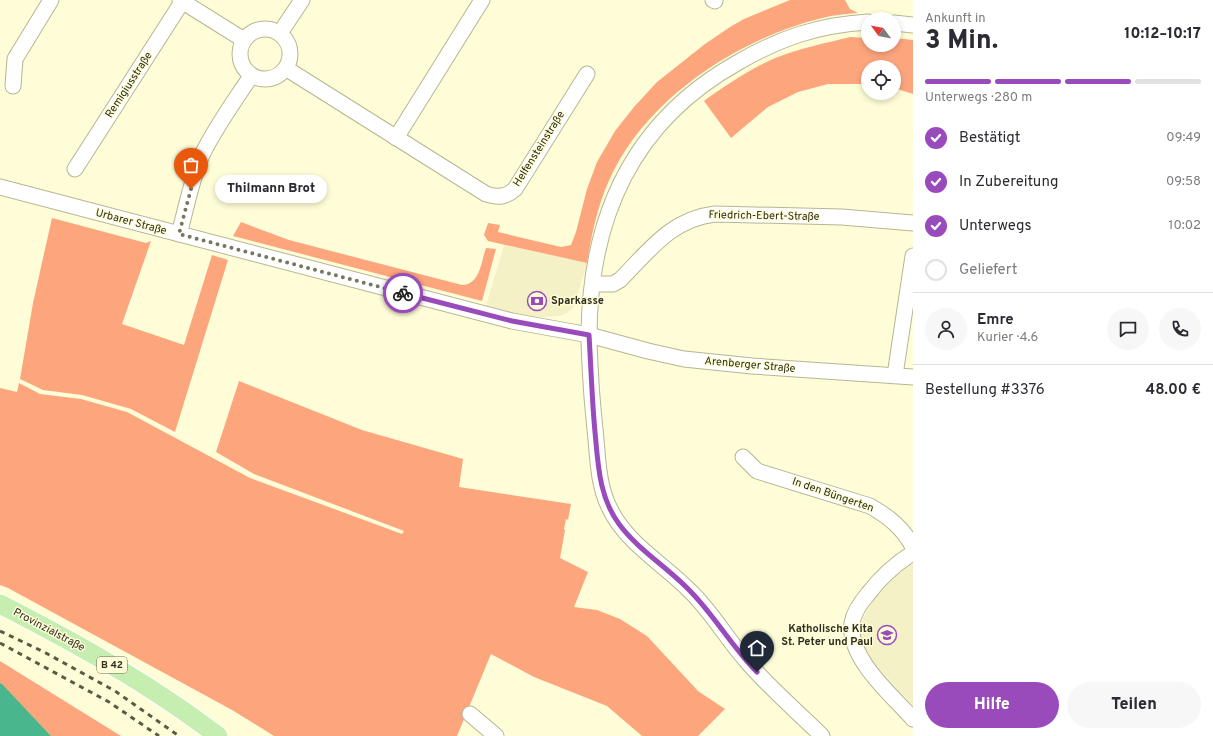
<!DOCTYPE html>
<html lang="de">
<head>
<meta charset="utf-8">
<style>
	body { margin:0; font-family:Overpass,sans-serif; background:#f7f7f7; color:#2b2b33; height:100vh; display:flex; flex-direction:column; font-size:15px; white-space:nowrap }
	* { box-sizing:border-box; margin:0 }
	p { font-size:13px; color:#7c7c81 }
	.icon { flex:none; width:22px; height:22px; fill:none; stroke:currentColor; stroke-width:2; stroke-linecap:round; stroke-linejoin:round }
	.map { position:relative; flex:1; overflow:hidden }
	.drawer { display:flex; flex-direction:column; background:#fff; width:300px }
	.drawer>* { flex:none }
	.needle { width:26px; rotate:302deg }
	.buttons { position:absolute; left:861px; top:12px; display:grid; gap:8px }
	.buttons a { display:grid; place-items:center; width:40px; height:40px; border-radius:50%; background:#fff; box-shadow:0 2px 6px #0003; font-size:20px }
	.pin { position:absolute; display:grid; place-items:center; width:34px; height:34px; color:#fff; margin:-41px -17px; border-radius:50% 50% 50% 0; rotate:-45deg; box-shadow:0 0 4px #0007 }
	.pin .icon { rotate:45deg }
	.courier { position:absolute; display:grid; place-items:center; width:40px; height:40px; margin:-20px; border:3px solid #9a4bbb; border-radius:50%; background:#fff; color:#222; box-shadow:0 1px 5px #0007 }
	.bubble { position:absolute; height:28px; border-radius:14px; background:#fff; box-shadow:0 2px 6px #0003; font-size:13px; font-weight:800; line-height:28px; text-align:center }
	.head em { font-style:normal; font-weight:800 }
	.head div { display:flex; flex-direction:column-reverse }
	.head { display:flex; align-items:center; justify-content:space-between; height:68px; padding:0 12px }
	h1 { font-size:26px; font-weight:800; line-height:30px }
	.bar { display:grid; grid-template-columns:repeat(4,1fr); gap:6px 4px; align-content:center; height:48px; padding:0 12px }
	.bar i { height:5px; border-radius:3px; background:#e1e1e2 }
	.bar .current { background:#9a4bbb }
	.bar p { grid-column:span 4 }
	.line { display:flex; align-items:center; gap:10px; padding:0 12px; border-top:1px solid #e1e1e2 }
	.line div { flex:1 }
	.round { display:grid; place-items:center; flex:none; width:42px; height:42px; border-radius:21px; background:#f7f7f7 }
	ol { padding:0 12px; list-style:none }
	li { display:flex; align-items:center; gap:12px; height:44px }
	li p { margin-inline-start:auto }
	li .icon { padding:4px; border-radius:50%; background:#9a4bbb; color:#fff; stroke-width:4 }
	li:last-child { color:#7c7c81 }
	li i { width:22px; height:22px; border:2px solid #e1e1e2; border-radius:50% }
	.cta { display:flex; gap:8px; margin-top:auto; padding:8px 12px }
	.cta a { flex:1; height:46px; border-radius:24px; background:#9a4bbb; color:#fff; font-size:16px; font-weight:800; line-height:46px; text-align:center }
	.cta a+a { background:#f7f7f7; color:#2b2b33 }
	main { display:flex; flex:1; min-height:0 }
	.map>svg:first-child { display:block }
</style>
</head>
<body>
<main>
<div class="map">
<svg width="913" height="736" viewBox="0 0 913 736">
	<rect width="100%" height="100%" fill="#fefdd7"/>
	<g fill="#f3f1c5">
		<path d="M504,245L587,263L574,307L568,312L560,316L541,317L520,315L486,306Z"/>
		<path d="M913,564V706L870,658L860,640V630L863,618L873,601L897,575Z"/>
	</g>
	<g fill="#fda67e">
		<path d="M790,0H845L850,9L858,13C846,14 834,15 822,18C741,38 653,94 614,170C599,199 592,231 587,263L488,241L484,235L488,223L500,225L498,232L561,247L571,245L576,232L587,189L597,162L615,131L634,107L657,82L705,44L730,27L744,19Z"/>
		<path d="M850,37L868,38V45H894V38L913,40V94L894,88V67H868V84H828L798,92L768,107L731,138L704,101C724,86 755,66 778,57C801,48 826,43 850,37Z"/>
		<path d="M52,218L146,243L151,241L122,324L184,345L212,255L228,260L175,432L131,409L82,395L43,390L20,379L33,303Z"/>
		<path d="M241,222L289,240L462,285C480,285 481,262 486,248L496,249L482,301L233,236Z"/>
		<path d="M239,381L362,430L463,459L459,487L571,504L568,520L566,519L564,529L565,530L560,558L588,572L574,607L597,610L620,619L647,636L698,691L725,709L698,736H642L607,706L534,677L491,654L457,736H274L232,710L8,588L0,585V388L17,392L19,383L40,394L81,399L127,412L250,478L402,534L404,531L254,474L216,452Z"/>
		<path d="M0,661L121,736H51L0,683Z"/>
	</g>
	<path fill="#49b68e" d="M0,683L2,684L51,736H0Z"/>
	<g fill="none" stroke-linecap="round" stroke-linejoin="round">
		<g stroke="#b7b692" stroke-width="17">
			<g id="minor">
				<path d="M180,0L244,40"/>
				<path d="M713,0L715,1"/>
				<path d="M894,23L913,25"/>
				<circle cx="265" cy="54" r="25"/>
				<path d="M280,33L302,0"/>
				<path d="M287,69L486,194C498,198 506,197 515,189L587,74"/>
				<path d="M13,86L15,59L51,0"/>
				<path d="M396,138L482,0"/>
				<path d="M75,169L182,2"/>
				<path d="M0,187L512,321L589,335L648,351L684,359L752,366L913,377"/>
				<path d="M179,234C186,209 191,182 201,157C214,129 234,102 251,76"/>
				<path d="M593,284H613L620,280C649,251 671,219 715,214L842,217L913,223"/>
				<path d="M895,375L913,256"/>
				<path d="M743,457L757,471L870,506C889,517 903,528 913,547"/>
				<path d="M913,553C895,564 881,577 868,594C861,602 854,612 852,623C847,658 893,696 913,719"/>
				<path d="M470,714L496,736"/>
				<path d="M822,736C796,710 767,686 744,658C725,636 711,611 690,591C664,564 627,544 610,509C599,488 598,463 596,439C594,420 592,401 591,382C590,366 589,350 589,334C590,217 632,122 737,63C780,38 818,25 868,22"/>
			</g>
		</g>
		<g stroke="#fff" stroke-width="21">
			<path id="major" d="M0,604C76,643 150,684 218,736"/>
		</g>
		<use href="#minor" stroke="#fff" stroke-width="15"/>
		<use href="#major" stroke="#c6eeb0" stroke-width="19"/>
		<g stroke="#5b5a47" stroke-width="3" stroke-dasharray="5 5" stroke-linecap="butt">
			<path d="M0,631L44,652L115,691L179,736"/>
			<path d="M0,643L109,702L159,736"/>
		</g>
	</g>
	<g fill="none" stroke-linecap="round" stroke-linejoin="round">
		<path stroke="#77765f" stroke-width="4" stroke-dasharray="0 7.2" d="M191,189L179,234L403,293"/>
		<path stroke="#9a4bbb" stroke-width="5" d="M403,293L512,321L589,335C591,367 592,400 595,432C598,464 599,497 619,524C639,551 669,568 692,593C716,618 733,648 757,672"/>
	</g>
	<defs>
		<g id="bank-ring" transform="scale(1)"><circle r="9.5" fill="#fefdd7" stroke="#9a4bbb" stroke-width="1.5"/><path d="M-6-4H6V4H-6ZM0-2.3a2.3 2.3 0 1 0 0 4.6a2.3 2.3 0 1 0 0-4.6Z" fill="#9a4bbb"/></g>
		<g id="school-ring" transform="scale(1)"><circle r="9.5" fill="#fefdd7" stroke="#9a4bbb" stroke-width="1.5"/><path d="M0-5L7-2L0 1L-7-2ZM-4 1L0 2.5L4 1V4Q0 6-4 4Z" fill="#9a4bbb"/></g>
	</defs>
	<g fill-rule="evenodd">
		<use href="#bank-ring" x="537" y="301"/>
		<use href="#school-ring" x="887" y="635"/>
	</g>
	<g text-anchor="middle" dominant-baseline="central" stroke-width="3" stroke-linejoin="round" paint-order="stroke">
		<rect fill="#fefdd7" stroke="#6c6b56" stroke-width="1" x="97" y="657" width="30" height="16" rx="3"/>
		<g font-size="10" font-weight="bold" fill="#2e2d1f">
			<text x="112" y="665">B 42</text>
		</g>
		<g font-size="11" fill="#2e2d1f" stroke="#fefdd7">
			<text transform="translate(129 85) rotate(-57)">Remigiusstraße</text>
			<text transform="translate(539 149) rotate(-58)">Helfensteinstraße</text>
			<text transform="translate(764 216) rotate(1)">Friedrich-Ebert-Straße</text>
			<text transform="translate(131 222) rotate(15)">Urbarer Straße</text>
			<text transform="translate(750 365) rotate(5)">Arenberger Straße</text>
			<text transform="translate(833 495) rotate(19)">In den Büngerten</text>
			<text transform="translate(49 630) rotate(28)">Provinzialstraße</text>
		</g>
		<g font-size="11" font-weight="bold" fill="#2e2d1f" stroke="#fefdd7" text-anchor="start">
			<text x="551" y="301">Sparkasse</text>
			<text x="873" y="629" text-anchor="end">Katholische Kita<tspan x="873" dy="13">St. Peter und Paul</tspan></text>
		</g>
	</g>
</svg>
<div class="buttons">
<a><svg class="needle" viewBox="-14 -14 28 28"><path d="M0-13l5 13h-10z" fill="#e53935"/><path d="M0 13l5-13h-10z" fill="#7c7c81"/></svg></a>
<a><svg class="icon" aria-label="locate" viewBox="0 0 24 24"><circle cx="12" cy="12" r="6"/><path d="M12 2v4M12 18v4M2 12h4M18 12h4"/></svg></a>
</div>
<div class="pin" style="left:191px;top:189px;background:#ea580c"><svg class="icon" aria-label="bag" viewBox="0 0 24 24"><path d="M5 8h14l-1 12H6zM9 8a3 3 0 0 1 6 0"/></svg></div>
<div class="pin" style="left:757px;top:672px;background:#1f2937"><svg class="icon" aria-label="home" viewBox="0 0 24 24"><path d="M3 11l9-7 9 7M6 9v11h12V9"/></svg></div>
<div class="courier" style="left:403px;top:293px"><svg class="icon" aria-label="bike" viewBox="0 0 24 24"><circle cx="6" cy="16" r="4"/><circle cx="18" cy="16" r="4"/><path d="M6 16l4-8h5l3 8M10 8l3 8H6M13 5h3"/></svg></div>
<div class="bubble" style="left:215px;top:175px;width:112px">Thilmann Brot</div>
</div>
<section class="drawer">
<div class="head"><div><h1>3 Min.</h1><p>Ankunft in</p></div><em>10:12–10:17</em></div>
<div class="bar"><i class="current"></i><i class="current"></i><i class="current"></i><i></i><p>Unterwegs · 280 m</p></div>
<ol>
<li><svg class="icon" aria-label="check" viewBox="0 0 24 24"><path d="M5 12l5 5 9-10"/></svg>Bestätigt<p>09:49</p></li>
<li><svg class="icon" aria-label="check" viewBox="0 0 24 24"><path d="M5 12l5 5 9-10"/></svg>In Zubereitung<p>09:58</p></li>
<li><svg class="icon" aria-label="check" viewBox="0 0 24 24"><path d="M5 12l5 5 9-10"/></svg>Unterwegs<p>10:02</p></li>
<li><i></i>Geliefert</li>
</ol>
<div class="line" style="height:72px"><a class="round"><svg class="icon" aria-label="person" viewBox="0 0 24 24"><circle cx="12" cy="8" r="4"/><path d="M4 21q1-7 8-7t8 7"/></svg></a><div><b>Emre</b><p>Kurier · 4.6</p></div><a class="round"><svg class="icon" aria-label="chat" viewBox="0 0 24 24"><path d="M4 5h16v11H9l-5 4z"/></svg></a><a class="round"><svg class="icon" aria-label="phone" viewBox="0 0 24 24"><path d="M5 4h4l2 5-3 2q2 4 5 5l2-3 5 2v4C11 20 4 13 5 4z"/></svg></a></div>
<div class="line" style="height:52px"><div>Bestellung #3376</div><b>48.00 €</b></div>
<div class="cta"><a>Hilfe</a><a>Teilen</a></div>
</section>
</main>
</body>
</html>
